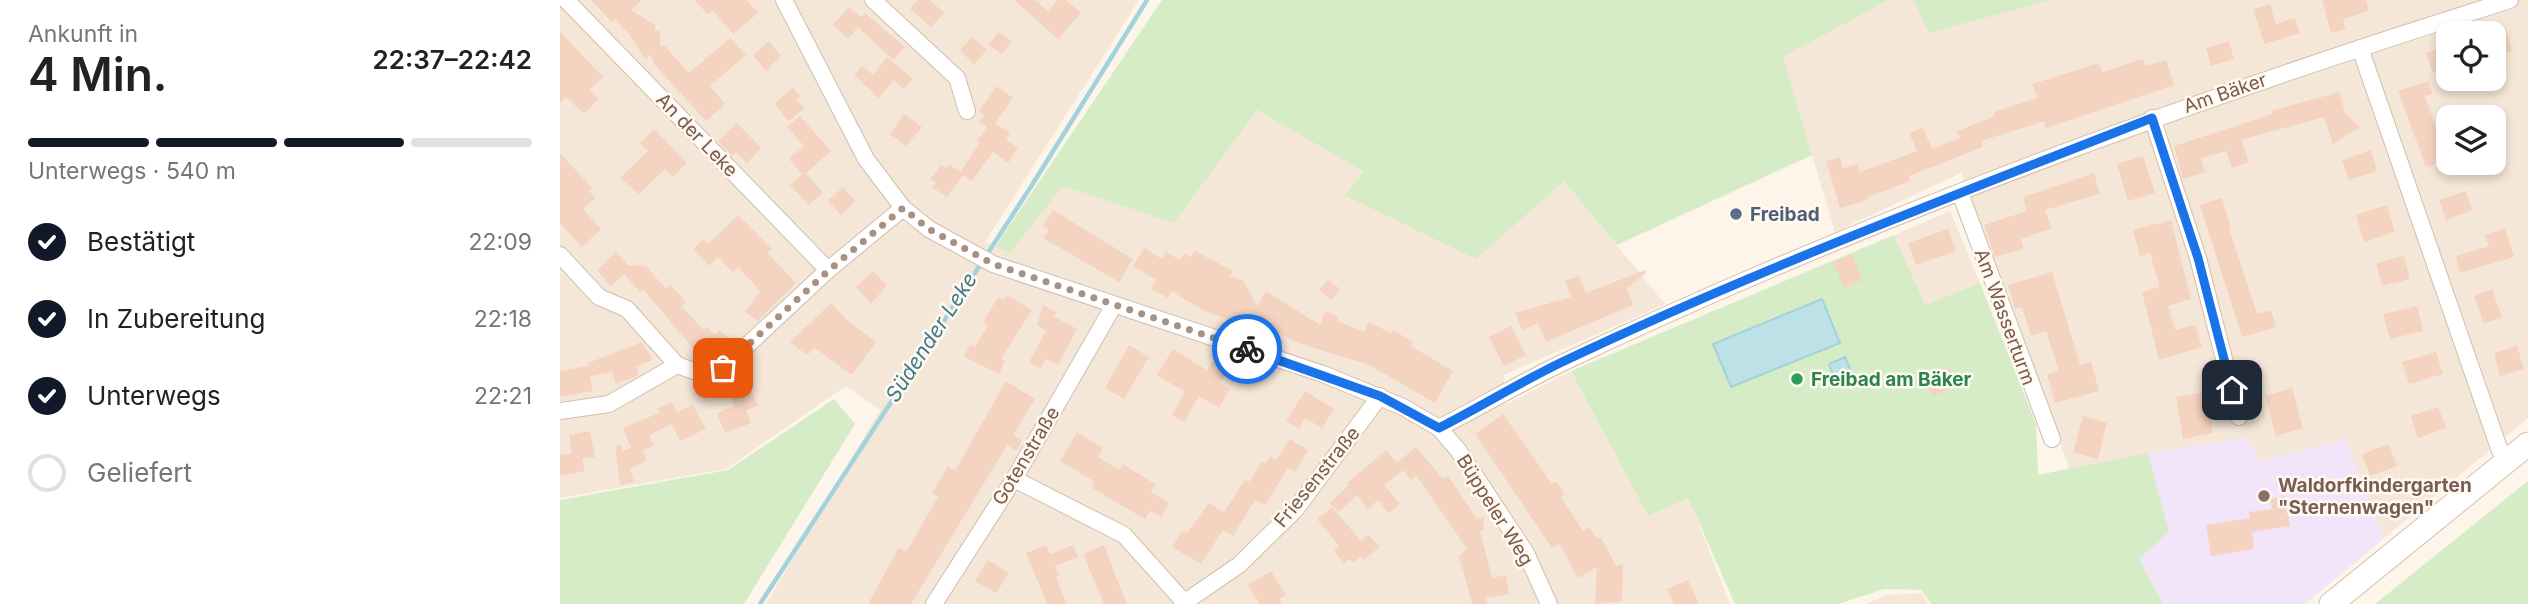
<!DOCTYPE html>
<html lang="de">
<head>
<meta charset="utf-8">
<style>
	body { margin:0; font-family:Inter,sans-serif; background:#f2f2f2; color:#222; height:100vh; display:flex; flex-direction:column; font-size:26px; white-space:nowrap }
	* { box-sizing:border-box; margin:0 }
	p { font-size:23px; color:#767676 }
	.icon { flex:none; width:38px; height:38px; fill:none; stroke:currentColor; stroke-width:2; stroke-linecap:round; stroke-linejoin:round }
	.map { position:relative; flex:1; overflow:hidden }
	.side { display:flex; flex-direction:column; background:#fff; width:560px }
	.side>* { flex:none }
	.buttons { position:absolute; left:1876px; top:21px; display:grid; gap:14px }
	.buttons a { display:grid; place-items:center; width:70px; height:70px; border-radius:14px; background:#fff; box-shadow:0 4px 10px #0003; font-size:35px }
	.pin { position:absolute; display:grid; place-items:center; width:60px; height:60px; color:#fff; margin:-30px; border-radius:14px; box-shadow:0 4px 10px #0006 }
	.courier { position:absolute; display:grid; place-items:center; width:70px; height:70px; margin:-35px; border:5px solid #1a73e8; border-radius:50%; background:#fff; color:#222; box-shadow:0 2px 9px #0007 }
	.headline em { font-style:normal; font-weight:600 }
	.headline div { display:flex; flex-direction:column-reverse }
	.headline { display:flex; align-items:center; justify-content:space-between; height:119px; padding:0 28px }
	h1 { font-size:46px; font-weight:600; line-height:52px }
	.bar { display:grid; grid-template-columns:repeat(4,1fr); gap:10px 7px; align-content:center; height:84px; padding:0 28px }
	.bar i { height:9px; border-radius:5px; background:#e0e0e0 }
	.bar .active { background:#111827 }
	.bar p { grid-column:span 4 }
	ol { padding:0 28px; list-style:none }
	li { display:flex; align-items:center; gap:21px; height:77px }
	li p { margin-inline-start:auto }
	li .icon { padding:7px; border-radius:50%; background:#111827; color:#fff; stroke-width:4 }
	li:last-child { color:#767676 }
	li i { width:38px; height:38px; border:4px solid #e0e0e0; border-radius:50% }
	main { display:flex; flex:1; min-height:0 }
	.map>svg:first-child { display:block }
</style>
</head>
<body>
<main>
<section class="side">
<div class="headline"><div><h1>4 Min.</h1><p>Ankunft in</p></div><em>22:37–22:42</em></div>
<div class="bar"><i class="active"></i><i class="active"></i><i class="active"></i><i></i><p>Unterwegs · 540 m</p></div>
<ol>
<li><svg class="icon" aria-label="check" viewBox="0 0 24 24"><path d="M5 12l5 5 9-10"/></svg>Bestätigt<p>22:09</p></li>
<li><svg class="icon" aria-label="check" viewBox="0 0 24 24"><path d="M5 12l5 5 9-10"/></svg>In Zubereitung<p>22:18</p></li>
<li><svg class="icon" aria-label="check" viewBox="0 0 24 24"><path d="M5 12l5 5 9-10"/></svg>Unterwegs<p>22:21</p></li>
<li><i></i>Geliefert</li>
</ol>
</section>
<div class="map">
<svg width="1968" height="604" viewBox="0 0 1968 604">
	<rect width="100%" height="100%" fill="#fdf5e9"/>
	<g fill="#f5e7d7" fill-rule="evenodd">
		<path d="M0,0H579L425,242L450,253L503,186L614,222L697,110L804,172L784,194L1004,181L1105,304L944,375L945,405L1011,371L1088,516L1128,497L1170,604H206L320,410L286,386L166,469L0,498Z"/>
		<path d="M1329,0H1353L1369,33L1492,0H1968V418L1745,604H1603L1579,558L1588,453L1510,470L1401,173L1275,232L1223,57ZM1888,33H1934V79H1888ZM1888,117H1934V163H1888Z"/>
		<path d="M1390,211L1420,283L1365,306L1334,235Z"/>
		<path d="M1362,593L1368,604H1306L1327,595Z"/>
	</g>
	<path fill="#f2e5fa" d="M1686,438L1700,461L1785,439L1824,537L1745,604H1603L1579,558L1609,531L1588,453Z"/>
	<g fill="#d6ecc6">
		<path d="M602,0H1329L1223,57L1252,155L1057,245L1004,181L916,259L784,195L804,172L697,110L614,223L503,186L450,253L435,247Z"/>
		<path d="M1353,0H1492L1369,33Z"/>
		<path d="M1334,235L1365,305L1420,283L1476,424L1478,475L1588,453L1609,532L1579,559L1603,604H1371L1362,590L1324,589L1278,604H1175L1128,498L1088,516L1011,371Z"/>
		<path d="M274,399L295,424L184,604H0V500L168,470Z"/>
		<path d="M1968,481V604H1815Z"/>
	</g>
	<g fill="#bce2e8" stroke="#a2d2db" stroke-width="2">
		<path d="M1262,299L1280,343L1171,387L1153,344Z"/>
		<path d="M1285,357L1294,379L1277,385L1269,364Z"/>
	</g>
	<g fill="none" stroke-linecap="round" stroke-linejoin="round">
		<path stroke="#a2d2db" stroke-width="4.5" d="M200,604L472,185L587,0"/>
	</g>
	<g fill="#f4d4c0">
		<path d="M31,0H82L71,10L95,25V31H100V45L105,46L129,73L170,38L186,55L150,86L165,104L146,121L94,64L91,54L85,59L69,34L55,19L52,22Z"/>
		<path d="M135,0H187L198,13L173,34L153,11L148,15Z"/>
		<path d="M358,0H370L384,13L371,27L350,9Z"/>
		<path d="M454,0H475L488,11L498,0H506L521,13L498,39Z"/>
		<path d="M1762,0H1806L1809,11L1783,19L1786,29L1771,33Z"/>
		<path d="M1710,4L1716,24L1735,18L1740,33L1704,44L1693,9Z"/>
		<path d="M289,7L301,17L305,13L345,47L333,60L298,27L288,39L273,25Z"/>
		<path d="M1946,29L1952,51L1934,57V32Z"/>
		<path d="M0,32L43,77L29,90L38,99L24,114L6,97L0,103Z"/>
		<path d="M438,32L452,41L442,54L429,45Z"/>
		<path d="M412,37L427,50L414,65L400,50Z"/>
		<path d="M209,41L221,56L206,71L193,55Z"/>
		<path d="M1669,41L1674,59L1651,66L1646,48Z"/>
		<path d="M1888,46V68L1873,73L1866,53Z"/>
		<path d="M327,57L353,79L344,89L333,80L319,98L294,75L302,66L313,75Z"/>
		<path d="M1583,59L1585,66L1606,60L1614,85L1486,128L1484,121L1421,141L1423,147L1349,176L1350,181L1308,197V200L1280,208L1266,161L1280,157L1283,168L1298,164L1300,172L1357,151L1349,133L1363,128L1372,149L1400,138L1397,131L1435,116L1434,112L1477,98L1472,84L1539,63L1542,72Z"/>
		<path d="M1868,81L1872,94L1865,96L1887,160L1866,167L1838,91Z"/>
		<path d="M437,86L453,98L435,123L450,133L446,139L458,148L448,163L433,152L412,181L403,175L387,197L373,188L376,183L370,179L381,165L386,169L389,164L400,172L420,143L417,141L427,127L419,121L424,115L419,111Z"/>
		<path d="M233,87L240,96L236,100L245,108L229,121L214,104Z"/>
		<path d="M1779,92L1785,113L1800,127L1773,144L1764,117L1681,140L1689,162L1672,168L1666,151L1641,158L1645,172L1623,179L1614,146L1712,114L1711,111Z"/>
		<path d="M344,114L362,127L346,146L330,134Z"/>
		<path d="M240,116L271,151L246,173L263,193L249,205L230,185L242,174L229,159L244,146L227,127Z"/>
		<path d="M177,123L201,148L187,163L176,152L172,156L158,141Z"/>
		<path d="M94,129L127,163L113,177L105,169L79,194L60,178L88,151L80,143Z"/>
		<path d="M1811,150L1817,171L1789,180L1782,160Z"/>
		<path d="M0,153L32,188L29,191L35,198L23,209L41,229L22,247L0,223Z"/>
		<path d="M1583,156L1595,193L1568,201L1557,164Z"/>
		<path d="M1534,173L1540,194L1485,210L1492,228L1461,239L1464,249L1435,257L1424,225L1467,211L1463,197Z"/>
		<path d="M283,187L295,201L281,216L268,200Z"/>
		<path d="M1906,191L1912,210L1886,220L1879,200Z"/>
		<path d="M1662,198L1671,227L1669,228L1697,314L1711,310L1716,327L1682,337L1640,205Z"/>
		<path d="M1827,205L1835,232L1804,242L1796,215Z"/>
		<path d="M493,210L573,259L559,282L483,238L489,230L483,226Z"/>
		<path d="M178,215L212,249L208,253L236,283L198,321L185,312L200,291L178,267L173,272L158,257L149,266L133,249L143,240L148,244Z"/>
		<path d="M1611,220L1631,299L1608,306L1615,330L1635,325L1642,347L1599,360L1582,292L1600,287L1590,253L1580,256L1573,230Z"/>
		<path d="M1945,228L1954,257L1900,273L1896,256L1929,246L1925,235Z"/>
		<path d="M1388,229L1396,251L1356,265L1348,243Z"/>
		<path d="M584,248L602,259L606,252L620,260L624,253L631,257L635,251L673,271L669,276L683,280L697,306L706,291L760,325L765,311L778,316L777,321L804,332L808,322L831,333L833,330L853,342L851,346L893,371L875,403L809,365L735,342L704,324L702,331L646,312L611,291L608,298L591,289L596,280L573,266Z"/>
		<path d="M56,252L68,265L86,266L106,289L111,285L126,302L121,306L143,329L148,328L155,335L160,330L172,342L157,357L149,348L140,357L83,289L80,292L64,274L51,286L37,270Z"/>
		<path d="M1292,254L1302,280L1284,288L1273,262Z"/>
		<path d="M1844,256L1850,279L1822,286L1816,263Z"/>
		<path d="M1085,270L1086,273L1067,288L1073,305L986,342L978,323L962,330L955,313L1011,297L1005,281L1019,276L1026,293Z"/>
		<path d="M313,271L327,285L311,304L296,287Z"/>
		<path d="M1492,272L1520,365L1531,362L1539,391L1495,403L1487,374L1499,371L1486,331L1471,336L1462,307L1455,309L1448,285Z"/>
		<path d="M768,280L780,289L771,300L759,290Z"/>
		<path d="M1932,289L1942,317L1924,324L1914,296Z"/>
		<path d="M447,295L472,310L441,359L445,361L439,374L404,357L410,344L415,347L428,325L423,322L438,297L443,300Z"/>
		<path d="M271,303L287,320L316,342L292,375L255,348L247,355L230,342Z"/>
		<path d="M483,305L496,312L493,316L517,329L498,365L486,359L480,369L469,362L486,331L477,325Z"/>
		<path d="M1857,306L1863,331L1830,339L1823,314Z"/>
		<path d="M951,326L966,355L944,366L929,337Z"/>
		<path d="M82,342L93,360L76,366L79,375L56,384L52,372L30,376L33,391L0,397V371L28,366V363Z"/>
		<path d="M569,345L589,357L564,399L545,388Z"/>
		<path d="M1957,346L1964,369L1940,376L1934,353Z"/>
		<path d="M613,349L647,370L652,362L668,371L660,383L670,389L659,408L639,396L624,422L612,415L625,392L597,375Z"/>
		<path d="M1876,352L1883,374L1849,384L1842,362Z"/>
		<path d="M1389,366L1397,386L1372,396L1364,376Z"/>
		<path d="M187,380L198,406L186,410L191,423L165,433L157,413L175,406L167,388Z"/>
		<path d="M446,381L475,399L453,435L462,440L456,451L447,445L351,604H308L339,547L345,551L348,549L378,497L372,493L388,466L395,471Z"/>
		<path d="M1732,388L1743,428L1716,436L1705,396Z"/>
		<path d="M745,391L774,409L762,428L745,418L739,429L726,421Z"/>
		<path d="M1645,392L1653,433L1623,439L1616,397Z"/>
		<path d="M112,402L117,412L133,405L146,429L120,441L112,424L89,435L94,446L83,450L87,461L70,468L74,482L60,485L55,446L60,444L63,451L71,448L63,428L99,413L97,409Z"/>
		<path d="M1878,407L1886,428L1858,438L1851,416Z"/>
		<path d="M943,414L992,484L996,481L1005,494L1001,497L1023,531L1029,527L1037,539L1041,537L1056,566L1063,564L1062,601L1035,604L1037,567L1018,578L999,543L992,548L915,434Z"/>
		<path d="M1523,416L1547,423L1538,459L1513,452Z"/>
		<path d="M30,431L35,457L22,459L25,471L0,476V455L12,453L9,435Z"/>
		<path d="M517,432L543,448L538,457L560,470L563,464L595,484L591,492L609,503L601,517L590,511L585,519L532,488L535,482L500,461Z"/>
		<path d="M730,439L748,450L735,472L728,468L705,505L695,500L673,536L663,530L641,564L612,547L622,531L627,533L649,503L664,512L685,480L689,482L702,461L705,464L710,456L716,460Z"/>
		<path d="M1829,444L1837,466L1810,476L1802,454Z"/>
		<path d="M856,447L883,479L888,476L917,519L924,517L923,530L920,531L932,578L946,575L949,594L926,598L928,604H912L899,556L907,549L856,475L851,480L843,470L824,485L840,504L829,513L818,500L808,509L797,495L778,512L770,503L789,485L787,483L826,450L837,463Z"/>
		<path d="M1725,496L1730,526L1692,532L1694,549L1651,556L1646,525L1690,518L1689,512L1712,509L1710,499Z"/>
		<path d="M772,507L801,541L809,535L819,547L804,560L801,556L793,563L789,559L784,563L774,551L779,546L757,519Z"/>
		<path d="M486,545L490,554L513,545L518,557L495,566L499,576L496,577L506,604H487L466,553Z"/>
		<path d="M544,545L556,577L567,604H544L523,554Z"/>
		<path d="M428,560L449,573L436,593L415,581Z"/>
		<path d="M711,571L726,595L719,599L722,604H700L688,585Z"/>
		<path d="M1128,580L1139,604H1114L1107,589Z"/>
	</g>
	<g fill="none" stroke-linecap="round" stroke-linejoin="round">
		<g stroke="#d1bdad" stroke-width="18">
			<g id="street">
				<path d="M6,0L268,270"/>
				<path d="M224,0L306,159L343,208L369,229L433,264L763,374L843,407L879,428L898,450L966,553L989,604"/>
				<path d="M313,0L397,78L407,111"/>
				<path d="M1800,48L1940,451L1947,461"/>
				<path d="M1592,118L1638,258L1679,417"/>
				<path d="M1400,193L1492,439"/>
				<path d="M0,255L39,297L67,309L117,365L49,404L0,411"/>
				<path d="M117,365L142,374L163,368L268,270L343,208"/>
				<path d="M879,428C920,407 960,383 1002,363C1308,218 1627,101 1950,0"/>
				<path d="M454,479L564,535L626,604"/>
				<path d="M374,604L454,479L554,305"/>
				<path d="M622,604L679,565L736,509L820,396"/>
			</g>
		</g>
		<g stroke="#d6bfad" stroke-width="25">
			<path id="secondary" d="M1771,604L1968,444"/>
		</g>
		<use href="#street" stroke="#fff" stroke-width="16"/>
		<use href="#secondary" stroke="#fff" stroke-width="23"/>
	</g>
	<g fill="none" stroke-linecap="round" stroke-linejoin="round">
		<path stroke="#a89182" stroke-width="7" stroke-dasharray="0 12.6" d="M163,368L268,271L343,208L369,229L433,264L687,349"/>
		<path stroke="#1a73e8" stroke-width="9" d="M687,349L820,396L879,428C920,407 959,383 1000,363C1193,271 1394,196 1592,118L1638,258L1672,390"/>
	</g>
	<circle fill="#5c6f8a" stroke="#fff9f1" stroke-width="2.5" cx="1176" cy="214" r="7"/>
	<circle fill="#2e9e5b" stroke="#fff9f1" stroke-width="2.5" cx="1237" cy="379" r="7"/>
	<circle fill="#8d6e63" stroke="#fff9f1" stroke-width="2.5" cx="1704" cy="496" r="7"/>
	<g text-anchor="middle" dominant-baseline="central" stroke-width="5" stroke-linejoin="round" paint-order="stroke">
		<g font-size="19" fill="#7a5b4b" stroke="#fff9f1">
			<text transform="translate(1665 93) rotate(-19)">Am Bäker</text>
			<text transform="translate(137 135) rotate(46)">An der Leke</text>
			<text transform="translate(1445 317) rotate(70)">Am Wasserturm</text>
			<text transform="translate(466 456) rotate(-59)">Gotenstraße</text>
			<text transform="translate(757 477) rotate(-51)">Friesenstraße</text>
			<text transform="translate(935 510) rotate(58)">Büppeler Weg</text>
		</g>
		<g font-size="19" font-weight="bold" fill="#4e5e75" stroke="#fff9f1" text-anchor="start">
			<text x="1190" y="214">Freibad</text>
		</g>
		<g font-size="19" font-weight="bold" fill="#27864d" stroke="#fff9f1" text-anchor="start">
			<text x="1251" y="379">Freibad am Bäker</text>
		</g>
		<g font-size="19" font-weight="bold" fill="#785e54" stroke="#fff9f1" text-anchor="start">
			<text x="1718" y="485">Waldorfkindergarten<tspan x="1718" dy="22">"Sternenwagen"</tspan></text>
		</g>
		<g font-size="21" font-style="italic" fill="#407b86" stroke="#fff9f1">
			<text transform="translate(371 337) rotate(-57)">Südender Leke</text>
		</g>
	</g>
</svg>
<div class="buttons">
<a><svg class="icon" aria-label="locate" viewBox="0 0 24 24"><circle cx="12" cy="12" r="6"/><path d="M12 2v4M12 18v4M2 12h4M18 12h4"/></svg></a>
<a><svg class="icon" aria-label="layers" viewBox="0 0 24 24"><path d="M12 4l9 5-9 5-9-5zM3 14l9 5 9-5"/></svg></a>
</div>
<div class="pin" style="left:163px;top:368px;background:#ea580c"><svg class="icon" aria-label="bag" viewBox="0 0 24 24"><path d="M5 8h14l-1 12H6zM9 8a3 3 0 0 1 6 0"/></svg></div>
<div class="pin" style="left:1672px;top:390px;background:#1f2937"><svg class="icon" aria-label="home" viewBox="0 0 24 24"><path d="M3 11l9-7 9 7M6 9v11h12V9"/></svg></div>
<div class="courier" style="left:687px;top:349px"><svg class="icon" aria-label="bike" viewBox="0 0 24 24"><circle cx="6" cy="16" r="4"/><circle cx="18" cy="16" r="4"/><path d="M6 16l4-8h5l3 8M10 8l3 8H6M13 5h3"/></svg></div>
</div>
</main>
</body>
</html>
